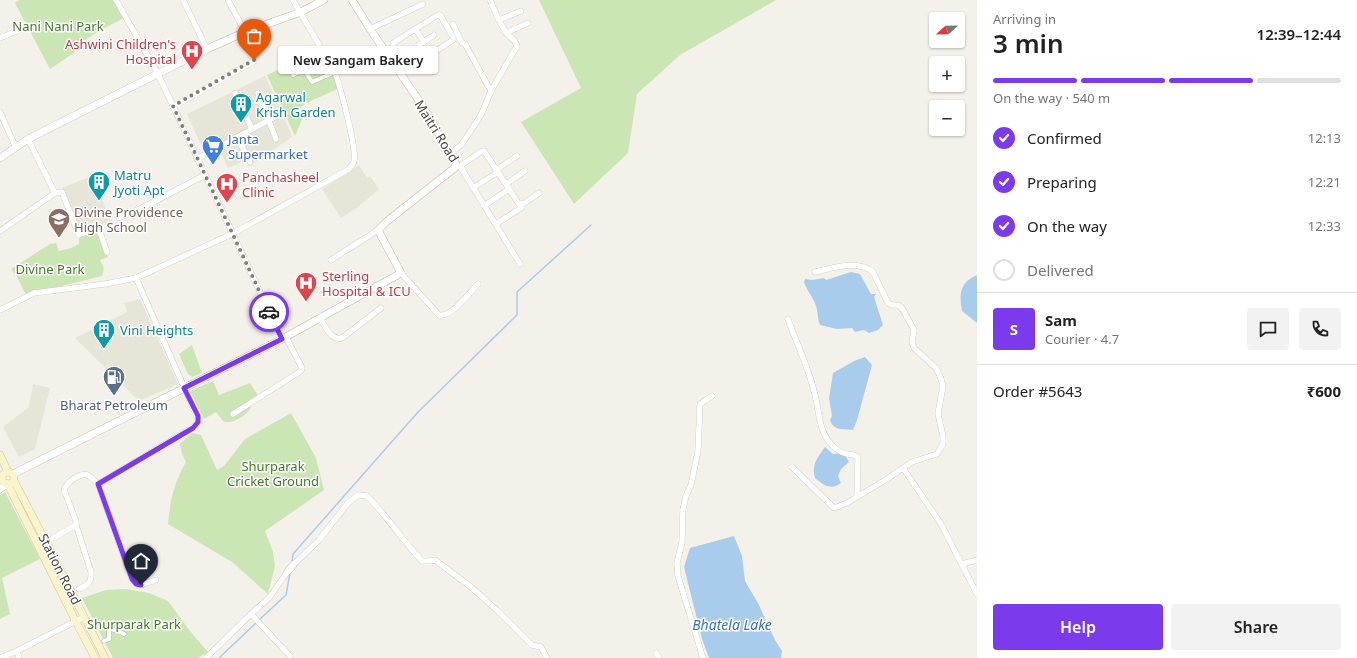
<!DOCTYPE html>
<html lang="en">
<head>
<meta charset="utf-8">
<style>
	body { margin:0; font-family:"Noto Sans",sans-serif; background:#f2f2f2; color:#222; height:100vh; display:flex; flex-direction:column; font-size:15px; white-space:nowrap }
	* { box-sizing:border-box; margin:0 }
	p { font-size:13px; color:#767676 }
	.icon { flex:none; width:22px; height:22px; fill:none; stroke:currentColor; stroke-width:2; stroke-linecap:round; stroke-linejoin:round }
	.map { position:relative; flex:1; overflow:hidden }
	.details { display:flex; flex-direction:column; background:#fff; width:380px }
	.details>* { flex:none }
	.needle { width:26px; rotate:248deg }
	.fabs { position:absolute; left:929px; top:12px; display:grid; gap:8px }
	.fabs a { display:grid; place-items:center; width:36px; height:36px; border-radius:4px; background:#fff; box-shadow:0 1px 3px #0004; font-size:20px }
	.pin { position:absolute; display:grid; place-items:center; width:34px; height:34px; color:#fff; margin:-41px -17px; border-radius:50% 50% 50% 0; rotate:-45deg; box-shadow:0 0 4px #0007 }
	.pin .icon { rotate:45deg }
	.courier { position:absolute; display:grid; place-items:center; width:40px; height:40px; margin:-20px; border:3px solid #7c3aed; border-radius:50%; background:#fff; color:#222; box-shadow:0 1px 5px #0007 }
	.bubble { position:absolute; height:28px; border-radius:4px; background:#fff; box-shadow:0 1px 3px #0004; font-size:13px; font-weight:600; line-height:28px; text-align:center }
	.overview em { font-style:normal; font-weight:600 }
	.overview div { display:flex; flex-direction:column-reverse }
	.overview { display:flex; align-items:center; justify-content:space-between; height:68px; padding:0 16px }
	h1 { font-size:26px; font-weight:600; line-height:30px }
	.bar { display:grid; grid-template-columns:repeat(4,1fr); gap:6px 4px; align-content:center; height:48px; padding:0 16px }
	.bar i { height:5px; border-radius:3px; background:#e0e0e0 }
	.bar .active { background:#7c3aed }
	.bar p { grid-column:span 4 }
	.line { display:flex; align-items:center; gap:10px; padding:0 16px; border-top:1px solid #e0e0e0 }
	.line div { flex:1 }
	.round { display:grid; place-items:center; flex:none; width:42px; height:42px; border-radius:4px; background:#f2f2f2 }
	ol { padding:0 16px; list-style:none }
	li { display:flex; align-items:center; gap:12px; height:44px }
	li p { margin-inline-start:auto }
	li .icon { padding:4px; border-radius:50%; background:#7c3aed; color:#fff; stroke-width:4 }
	li:last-child { color:#767676 }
	li i { width:22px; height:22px; border:2px solid #e0e0e0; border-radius:50% }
	.primary-button { display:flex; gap:8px; margin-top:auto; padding:8px 16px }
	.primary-button a { flex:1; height:46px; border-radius:4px; background:#7c3aed; color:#fff; font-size:16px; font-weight:600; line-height:46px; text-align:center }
	.primary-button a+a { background:#f2f2f2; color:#222 }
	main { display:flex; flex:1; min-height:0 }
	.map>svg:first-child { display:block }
</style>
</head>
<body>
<main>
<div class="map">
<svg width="977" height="658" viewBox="0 0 977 658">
	<rect width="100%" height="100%" fill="#f4f1ea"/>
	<g fill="#e7e4d8">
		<path d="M265,76L281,109L292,137L250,166L246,160L228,168L220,150L206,156L187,114Z"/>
		<path d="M359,165L367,178L370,176L379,189L358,207L341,218L322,189Z"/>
		<path d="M92,176L111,221L81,233L62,188Z"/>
		<path d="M140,299L178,384L139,401L75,338L127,312L124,303Z"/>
		<path d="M33,384L50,388L35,449L19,457L3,427L29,407Z"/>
	</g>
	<g fill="#cce5b5">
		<path d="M19,0H114L124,18L101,30L76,46L75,52L50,69L15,3Z"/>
		<path d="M539,0H776L680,55L637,94L628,153L574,204L521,122L581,88Z"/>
		<path d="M320,50L333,72L338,89L306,103L299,109L303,117L295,136L267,75Z"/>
		<path d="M98,227L108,257L100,260L104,268L102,276L29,294L25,293L16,275L11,269L50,244L56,243L59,251L71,248L79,244V235Z"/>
		<path d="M192,345L202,373L192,377L188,374L179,354Z"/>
		<path d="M213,381L219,395L250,383L261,400L252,405C251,412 236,422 229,422C227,423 225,422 223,421L216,412L204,419L190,391Z"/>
		<path d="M291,413L316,458L324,490L265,531L273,552L275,566L268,594L232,562L168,524C170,500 174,483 186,462L182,454L180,444L192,433L201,435L217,470L224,466L245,439Z"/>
		<path d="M5,492L40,559L2,578L10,614L0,619V495Z"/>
		<path d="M126,589L149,593L168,601L190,631L208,652L198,658H113L82,598L106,590Z"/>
	</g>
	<g fill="#aaccec">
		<path d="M851,272L860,274L871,294H876L874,297L883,325L878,330L869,333L864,330L855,332L852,328L837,329L820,325C817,317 818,311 816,306C813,297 807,291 804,282L805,279L812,280L824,278L826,280Z"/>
		<path d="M977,275V323L962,311C959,294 959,283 977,275Z"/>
		<path d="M865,357L872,365L857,420L853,430C842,429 834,431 830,420L832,416L829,398L833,373L854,361Z"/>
		<path d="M825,447L833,454L844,453L849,462L841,469L838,476L841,483C830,491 824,485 815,478C811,465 817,458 825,447Z"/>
		<path d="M734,536L742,556L745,581L758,603L775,640L782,651L781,658H709L702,639L684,567L690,548Z"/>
	</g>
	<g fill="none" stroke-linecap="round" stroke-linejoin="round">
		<g stroke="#aaccec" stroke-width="1.5">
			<path d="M292,563L293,554L418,412L517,315V292L591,225"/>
			<path d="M260,619L286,595L290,573"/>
			<path d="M219,658L257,622"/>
		</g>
		<g stroke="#bfbaac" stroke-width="5">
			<g id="pedestrian">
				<path d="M300,59L303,67"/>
				<path d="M308,68L328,60"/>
				<path d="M306,72L312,82L335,72"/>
				<path d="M293,75L302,71L306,72L308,71V68L305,66L303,67L302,71"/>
				<path d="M104,641L109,639V629L115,630L124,634"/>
			</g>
		</g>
		<g stroke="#bfbaac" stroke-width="6">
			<g id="minor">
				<path d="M116,0L158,74L282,339"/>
				<path d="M183,0L207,49"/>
				<path d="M228,0L245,32"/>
				<path d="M499,20L521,11"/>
				<path d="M453,24L462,43L465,44L491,91"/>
				<path d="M370,29L423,4"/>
				<path d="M415,29L424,42"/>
				<path d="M506,33L528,23"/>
				<path d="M0,38L24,28"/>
				<path d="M416,47L434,35"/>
				<path d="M397,69L404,64L393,46V43L438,15H440L453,37V40L411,67H410L406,64H404"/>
				<path d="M235,93L252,129"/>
				<path d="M258,93L276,139"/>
				<path d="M173,107L254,61"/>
				<path d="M0,112L16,148"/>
				<path d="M237,137L250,162"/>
				<path d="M28,139L55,193L62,192L79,235L98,227L107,252"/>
				<path d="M450,154L462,144L481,115L491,91L517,46C516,40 510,38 507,33C499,24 495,11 490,0"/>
				<path d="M197,159L280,114"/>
				<path d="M457,166H460L520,264"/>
				<path d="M460,166L482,151H484L519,204H523L539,193"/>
				<path d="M496,170L517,156"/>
				<path d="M506,184L525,171"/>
				<path d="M473,188L498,172"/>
				<path d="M484,206L509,189"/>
				<path d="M119,218L142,208L205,175"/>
				<path d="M496,224L521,208V204"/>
				<path d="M0,231L55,193"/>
				<path d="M331,260L378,230"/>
				<path d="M401,273L439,315C451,318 470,292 478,284"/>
				<path d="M136,278L232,234L349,169C351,166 354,164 354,161C357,148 340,87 335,72L293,0"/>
				<path d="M0,310L34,293L105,284L136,278L198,419V422L193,427L98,484C95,482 92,477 88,475C80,472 66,483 64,490L76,521V525L39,546"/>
				<path d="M320,318C325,326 331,341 342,338L381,308"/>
				<path d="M788,319C796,342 808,366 814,391C819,407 818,429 830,443C834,448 841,453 847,454C852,455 855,454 858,458L857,496"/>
				<path d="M233,414L301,371L302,368L286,337"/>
				<path d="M792,467L834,508L847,503L887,479L912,462L937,454L943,444V436L938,414L943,386L940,376L936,368L914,348L912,342L914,330L902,308L898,305H892L888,303L873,272C857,259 833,268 815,272"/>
				<path d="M903,468L941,524L977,594"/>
				<path d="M98,484L132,579L136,584L141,585L156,580"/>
				<path d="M76,525L91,572C92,582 88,585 79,589"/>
				<path d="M962,564L977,560"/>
				<path d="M293,565L319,540L348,503L358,495L367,496C387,516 402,540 422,561H430L435,560L471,587L499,612L532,645L541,647L547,658"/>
				<path d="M251,614L290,656"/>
				<path d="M17,651L19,658"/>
				<path d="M656,653L659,658"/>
				<path d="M0,658L17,651L84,617"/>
				<path d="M206,658L251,614L269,598L288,571"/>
				<path d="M703,658L678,576L677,563L682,542L683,509L686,496L691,485L698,451L700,404L712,396"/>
			</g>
		</g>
		<g stroke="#bfbaac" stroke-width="8">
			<g id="tertiary">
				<path d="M0,158L28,139L207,49L245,32L301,12L324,0"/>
				<path d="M13,474L282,339L401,273L378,230L386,222L457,166L422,105L370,29L352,0"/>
				<path d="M0,479L2,478"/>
				<path d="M0,489L7,484"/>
				<path d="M288,571L293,565"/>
			</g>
		</g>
		<g stroke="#d0c69c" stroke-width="8">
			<g id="secondary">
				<path d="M0,455L8,472"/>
				<circle cx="8" cy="478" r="6"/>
				<path d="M14,481L46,542L105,658"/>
				<path d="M8,485L75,620L95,658"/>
			</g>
		</g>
		<use href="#pedestrian" stroke="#fff" stroke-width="4"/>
		<use href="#minor" stroke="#fff" stroke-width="5.5"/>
		<use href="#tertiary" stroke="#fff" stroke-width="7"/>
		<use href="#secondary" stroke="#fbf3cc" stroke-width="7"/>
	</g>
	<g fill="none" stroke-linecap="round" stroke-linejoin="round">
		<path stroke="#847f76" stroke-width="4" stroke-dasharray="0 7.2" d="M254,60L173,106L269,312"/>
		<path stroke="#7c3aed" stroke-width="5" d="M141,585L136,584L132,579L98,484L193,428L198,422V416L184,388L282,339L269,312"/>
	</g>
	<defs>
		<g id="hospital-pin" transform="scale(1.15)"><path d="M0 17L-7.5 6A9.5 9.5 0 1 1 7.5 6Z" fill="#e0444e" stroke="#fff"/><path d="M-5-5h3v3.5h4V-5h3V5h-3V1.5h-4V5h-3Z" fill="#fff"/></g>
		<g id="building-pin" transform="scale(1.15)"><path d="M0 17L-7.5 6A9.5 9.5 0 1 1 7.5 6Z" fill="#0f9aa8" stroke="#fff"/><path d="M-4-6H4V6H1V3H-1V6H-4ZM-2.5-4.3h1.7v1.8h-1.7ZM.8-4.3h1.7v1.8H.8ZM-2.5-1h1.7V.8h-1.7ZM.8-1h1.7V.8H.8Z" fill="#fff"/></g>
		<g id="supermarket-pin" transform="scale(1.15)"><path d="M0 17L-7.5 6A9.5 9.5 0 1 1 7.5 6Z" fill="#3f7fe0" stroke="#fff"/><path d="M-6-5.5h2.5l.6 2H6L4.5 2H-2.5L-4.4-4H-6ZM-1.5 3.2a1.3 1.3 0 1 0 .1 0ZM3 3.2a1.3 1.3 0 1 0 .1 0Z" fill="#fff"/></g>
		<g id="school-pin" transform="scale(1.15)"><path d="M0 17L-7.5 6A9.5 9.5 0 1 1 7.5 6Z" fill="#8d6e63" stroke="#fff"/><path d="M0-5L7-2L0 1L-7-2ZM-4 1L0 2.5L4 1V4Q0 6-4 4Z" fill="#fff"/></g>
		<g id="fuel-pin" transform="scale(1.15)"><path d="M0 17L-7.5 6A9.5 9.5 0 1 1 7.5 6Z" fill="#5c6f8a" stroke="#fff"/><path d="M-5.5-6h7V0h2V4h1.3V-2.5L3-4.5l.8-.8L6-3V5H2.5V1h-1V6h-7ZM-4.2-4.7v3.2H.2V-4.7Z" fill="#fff"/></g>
	</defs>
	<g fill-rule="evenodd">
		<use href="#hospital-pin" x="192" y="51"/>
		<use href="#building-pin" x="241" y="104"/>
		<use href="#supermarket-pin" x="213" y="146"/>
		<use href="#building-pin" x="99" y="182"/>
		<use href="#hospital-pin" x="227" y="184"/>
		<use href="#school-pin" x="59" y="219"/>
		<use href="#hospital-pin" x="306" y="283"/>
		<use href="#building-pin" x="104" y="330"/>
		<use href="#fuel-pin" x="114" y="377"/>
	</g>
	<g text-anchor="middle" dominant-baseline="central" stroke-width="3" stroke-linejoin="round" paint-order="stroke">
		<g font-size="13" fill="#44762e" stroke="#fff">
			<text x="58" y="26">Nani Nani Park</text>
			<text x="50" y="269">Divine Park</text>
			<text x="273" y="466">Shurparak<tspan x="273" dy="15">Cricket Ground</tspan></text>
			<text x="134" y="624">Shurparak Park</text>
		</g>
		<g font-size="13" fill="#be3a42" stroke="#fff" text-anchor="start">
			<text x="176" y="44" text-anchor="end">Ashwini Children's<tspan x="176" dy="15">Hospital</tspan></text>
			<text x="242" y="177">Panchasheel<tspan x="242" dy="15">Clinic</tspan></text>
			<text x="322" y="276">Sterling<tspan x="322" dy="15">Hospital &amp; ICU</tspan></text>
		</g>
		<g font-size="13" fill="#0d838f" stroke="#fff" text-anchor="start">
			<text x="256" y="97">Agarwal<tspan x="256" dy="15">Krish Garden</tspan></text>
			<text x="114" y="175">Matru<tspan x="114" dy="15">Jyoti Apt</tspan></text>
			<text x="120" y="330">Vini Heights</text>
		</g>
		<g font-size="13" fill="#474238" stroke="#fff">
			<text transform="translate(437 131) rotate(58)">Maitri Road</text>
			<text transform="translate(60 569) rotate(63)">Station Road</text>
		</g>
		<g font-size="13" fill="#366cbe" stroke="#fff" text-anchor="start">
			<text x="228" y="139">Janta<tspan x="228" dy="15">Supermarket</tspan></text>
		</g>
		<g font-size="13" fill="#785e54" stroke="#fff" text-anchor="start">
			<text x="74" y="212">Divine Providence<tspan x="74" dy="15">High School</tspan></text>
		</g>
		<g font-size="13" fill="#4e5e75" stroke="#fff">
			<text x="114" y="405">Bharat Petroleum</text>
		</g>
		<g font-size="14" font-style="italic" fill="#3772ad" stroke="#fff">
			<text x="732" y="624">Bhatela Lake</text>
		</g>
	</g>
</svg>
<div class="fabs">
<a><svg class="needle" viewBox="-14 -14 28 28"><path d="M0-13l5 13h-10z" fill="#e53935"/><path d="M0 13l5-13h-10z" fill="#767676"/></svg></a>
<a>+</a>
<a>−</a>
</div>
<div class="pin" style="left:254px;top:60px;background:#ea580c"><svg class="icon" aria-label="bag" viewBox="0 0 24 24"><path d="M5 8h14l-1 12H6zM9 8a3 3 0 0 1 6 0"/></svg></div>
<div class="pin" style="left:141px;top:585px;background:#1f2937"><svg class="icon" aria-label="home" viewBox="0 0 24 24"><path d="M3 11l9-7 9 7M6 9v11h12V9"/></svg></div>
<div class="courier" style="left:269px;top:312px"><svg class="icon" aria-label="car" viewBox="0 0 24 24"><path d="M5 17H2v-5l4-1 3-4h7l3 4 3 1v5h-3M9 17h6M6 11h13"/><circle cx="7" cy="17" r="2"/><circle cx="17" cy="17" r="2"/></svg></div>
<div class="bubble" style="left:278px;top:46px;width:160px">New Sangam Bakery</div>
</div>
<section class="details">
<div class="overview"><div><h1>3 min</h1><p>Arriving in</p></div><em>12:39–12:44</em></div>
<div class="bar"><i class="active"></i><i class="active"></i><i class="active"></i><i></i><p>On the way · 540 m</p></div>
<ol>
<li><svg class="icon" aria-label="check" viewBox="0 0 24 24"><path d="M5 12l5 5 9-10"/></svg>Confirmed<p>12:13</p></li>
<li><svg class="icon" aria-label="check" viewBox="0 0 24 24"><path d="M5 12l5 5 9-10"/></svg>Preparing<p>12:21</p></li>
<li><svg class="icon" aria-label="check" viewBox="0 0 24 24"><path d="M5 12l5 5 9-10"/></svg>On the way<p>12:33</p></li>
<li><i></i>Delivered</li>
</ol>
<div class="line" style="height:72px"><b class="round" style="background:#7c3aed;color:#fff">S</b><div><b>Sam</b><p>Courier · 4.7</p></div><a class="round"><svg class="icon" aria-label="chat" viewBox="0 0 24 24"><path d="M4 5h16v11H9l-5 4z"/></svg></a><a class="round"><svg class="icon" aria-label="phone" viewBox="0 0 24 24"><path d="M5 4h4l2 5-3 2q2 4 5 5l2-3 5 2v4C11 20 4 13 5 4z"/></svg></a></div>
<div class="line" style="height:52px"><div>Order #5643</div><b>₹600</b></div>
<div class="primary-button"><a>Help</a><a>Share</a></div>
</section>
</main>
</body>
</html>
